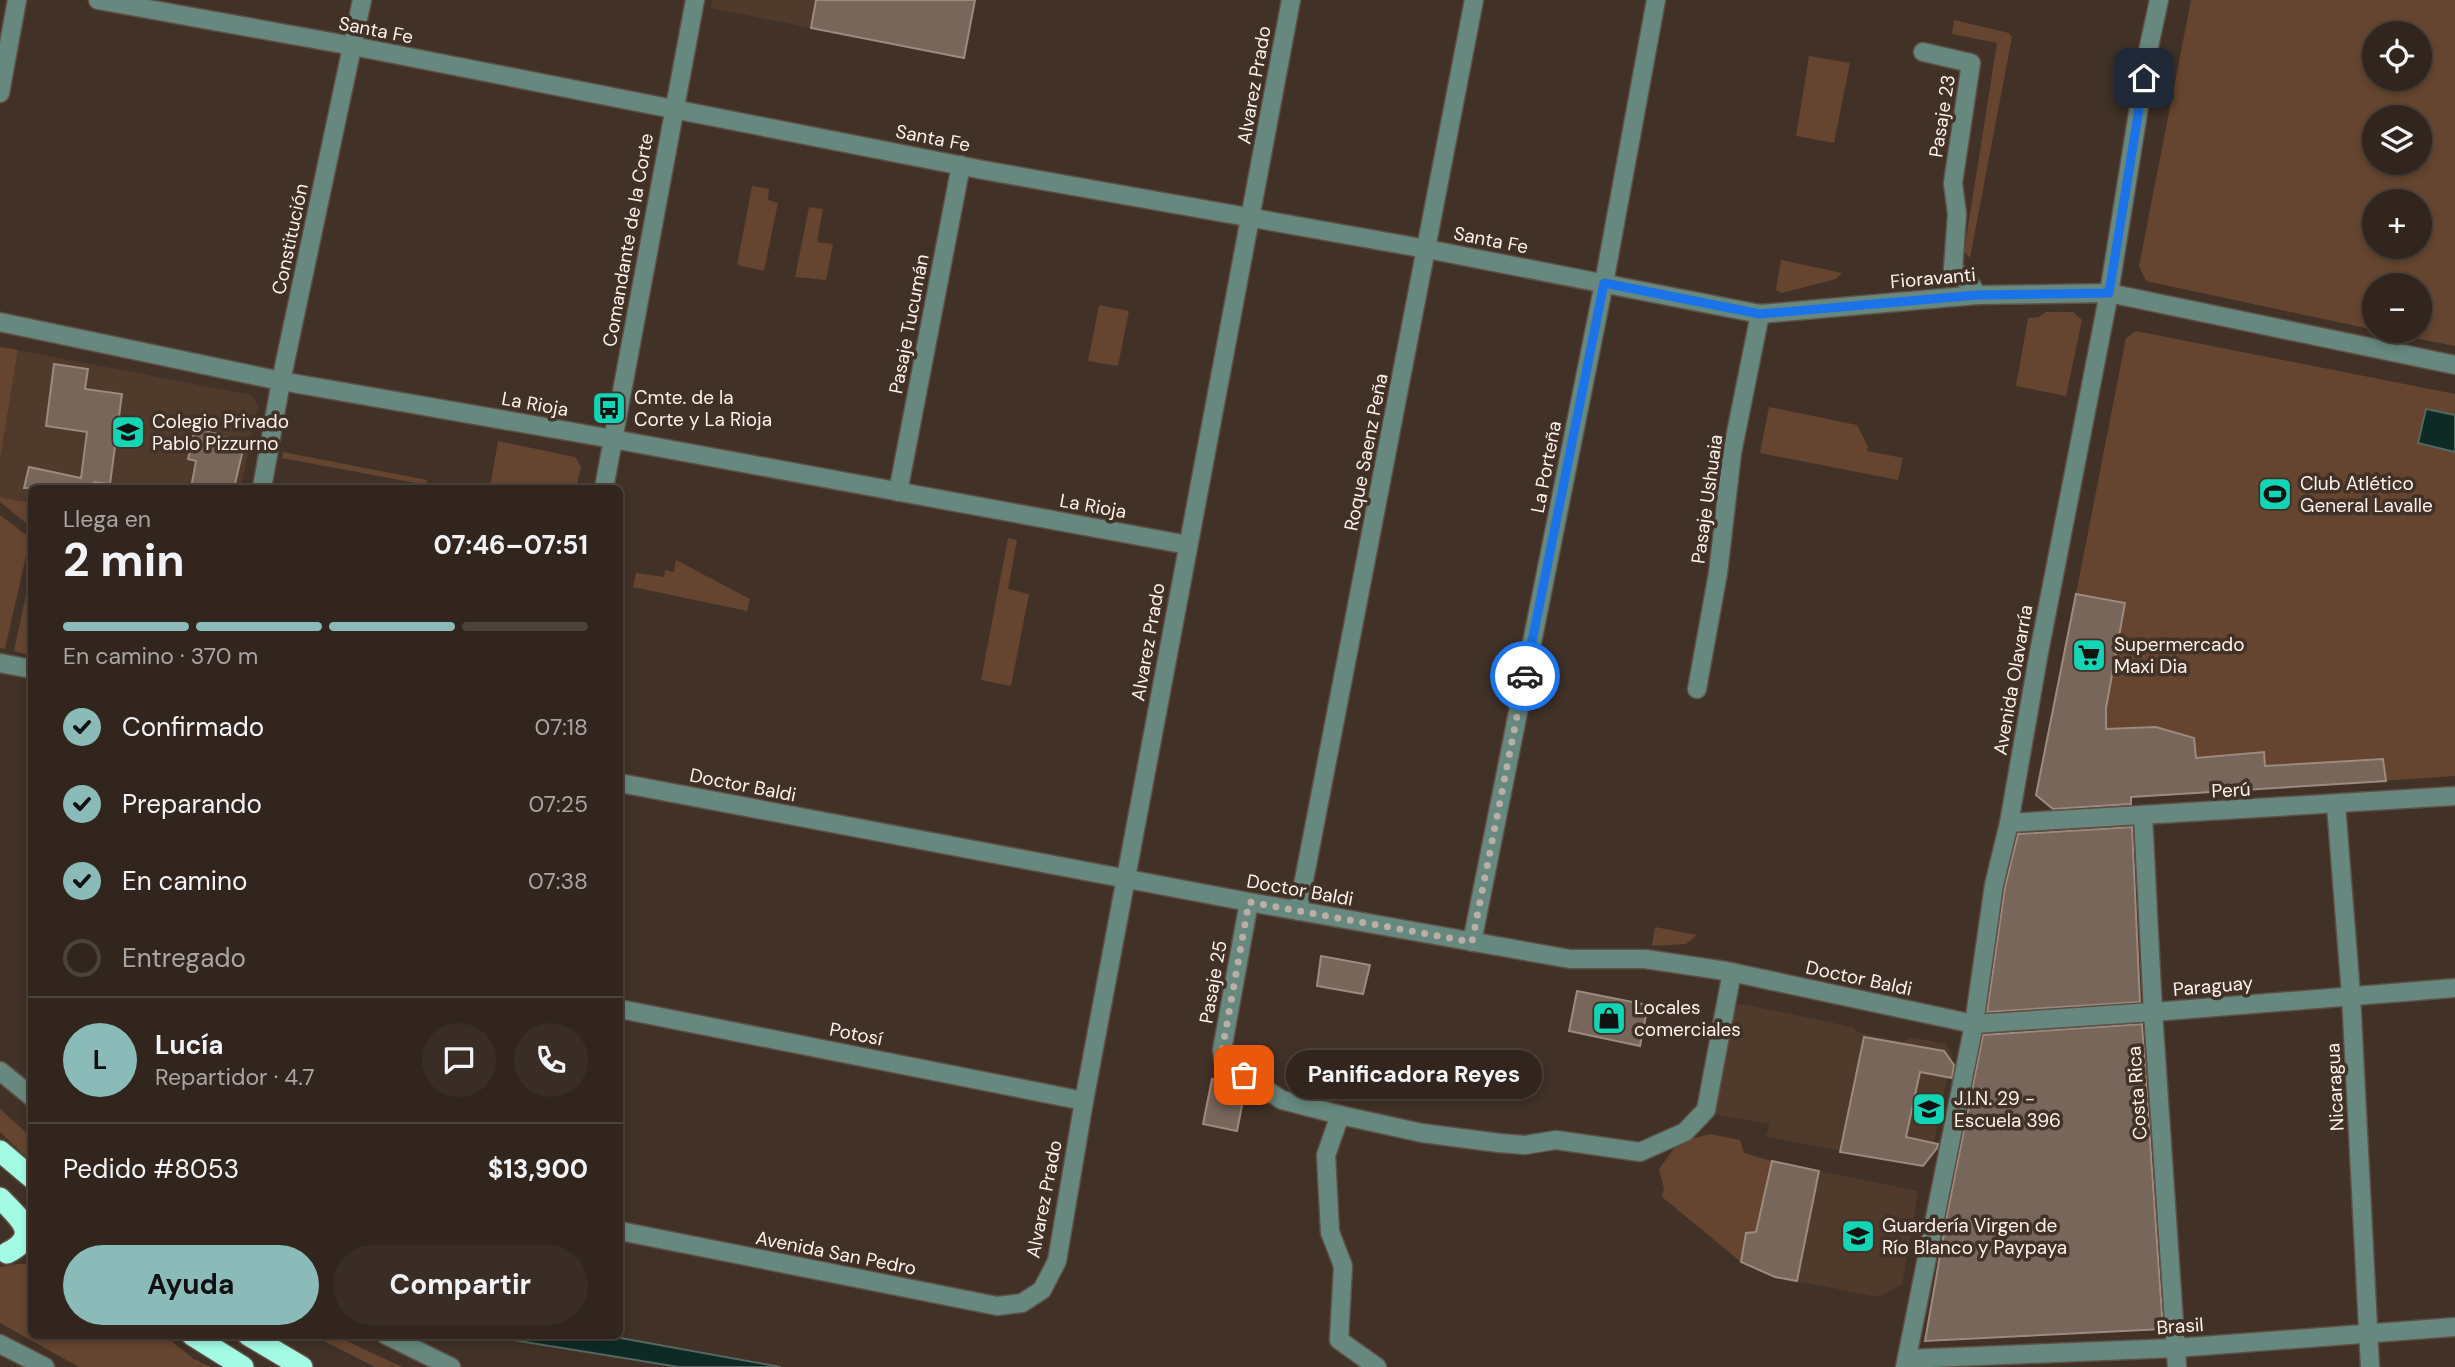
<!DOCTYPE html>
<html lang="es">
<head>
<meta charset="utf-8">
<style>
	body { margin:0; font-family:"DM Sans",sans-serif; background:#392d26; color:#f1f3f6; height:100vh; display:flex; flex-direction:column; font-size:26px; white-space:nowrap }
	* { box-sizing:border-box; margin:0 }
	p { font-size:23px; color:#a8a5a4 }
	.icon { flex:none; width:38px; height:38px; fill:none; stroke:currentColor; stroke-width:2; stroke-linecap:round; stroke-linejoin:round }
	.map { position:relative; flex:1; overflow:hidden }
	.panel { position:absolute; left:28px; top:485px; width:595px; height:854px; display:flex; flex-direction:column; background:#31251d; border-radius:10px; box-shadow:0 4px 10px #0003,0 0 0 2px #4c423b }
	.panel>* { flex:none }
	.fabs { position:absolute; left:2362px; top:21px; display:grid; gap:14px }
	.fabs a { display:grid; place-items:center; width:70px; height:70px; border-radius:50%; background:#31251d; box-shadow:0 4px 10px #0003,0 0 0 2px #4c423b; font-size:35px }
	.pin { position:absolute; display:grid; place-items:center; width:60px; height:60px; color:#fff; margin:-30px; border-radius:14px; box-shadow:0 4px 10px #0006 }
	.courier { position:absolute; display:grid; place-items:center; width:70px; height:70px; margin:-35px; border:5px solid #1a73e8; border-radius:50%; background:#fff; color:#222; box-shadow:0 2px 9px #0007 }
	.bubble { position:absolute; height:49px; border-radius:24px; background:#31251d; box-shadow:0 4px 10px #0003,0 0 0 2px #4c423b; font-size:23px; font-weight:700; line-height:49px; text-align:center }
	.headline em { font-style:normal; font-weight:700 }
	.headline div { display:flex; flex-direction:column-reverse }
	.headline { display:flex; align-items:center; justify-content:space-between; height:119px; padding:0 35px }
	h1 { font-size:46px; font-weight:700; line-height:52px }
	.bar { display:grid; grid-template-columns:repeat(4,1fr); gap:10px 7px; align-content:center; height:84px; padding:0 35px }
	.bar i { height:9px; border-radius:5px; background:#4c423b }
	.bar .active { background:#8bbbb9 }
	.bar p { grid-column:span 4 }
	.line { display:flex; align-items:center; gap:18px; padding:0 35px; border-top:2px solid #4c423b }
	.line div { flex:1 }
	.round { display:grid; place-items:center; flex:none; width:74px; height:74px; border-radius:37px; background:#392d26 }
	ol { padding:0 35px; list-style:none }
	li { display:flex; align-items:center; gap:21px; height:77px }
	li p { margin-inline-start:auto }
	li .icon { padding:7px; border-radius:50%; background:#8bbbb9; color:#111; stroke-width:4 }
	li:last-child { color:#a8a5a4 }
	li i { width:38px; height:38px; border:4px solid #4c423b; border-radius:50% }
	.button { display:flex; gap:14px; margin-top:auto; padding:14px 35px }
	.button a { flex:1; height:80px; border-radius:42px; background:#8bbbb9; color:#111; font-size:28px; font-weight:700; line-height:80px; text-align:center }
	.button a+a { background:#392d26; color:#f1f3f6 }
	.map>svg:first-child { display:block }
</style>
</head>
<body>
<div class="map">
<svg width="2455" height="1367" viewBox="0 0 2455 1367">
	<rect width="100%" height="100%" fill="#413127"/>
	<g fill="#4f3a2b">
		<path d="M712,0H816L811,28L711,8Z"/>
		<path d="M18,350L251,395L258,405L241,488H32L31,503L0,497V459Z"/>
		<path d="M1742,1004L1853,1027L1857,1032L1903,1042L1911,1037L1946,1044L1952,1055L1931,1156L1923,1166L1766,1137L1769,1124L1713,1114L1735,1006Z"/>
		<path d="M1819,1171L1918,1191L1902,1285L1878,1297L1797,1281Z"/>
	</g>
	<g fill="#65452f" fill-rule="evenodd">
		<path d="M2191,0H2455V346L2378,331H2420V285H2375V330L2146,281L2139,266ZM2375,33H2420V79H2375ZM2375,117H2420V163H2375ZM2375,201H2420V247H2375Z"/>
		<path d="M1954,20L2009,33L2012,37L1970,258L1964,252L1997,43L1952,34Z"/>
		<path d="M1809,56L1850,63L1834,143L1796,136Z"/>
		<path d="M752,186L769,189L768,200L778,203L764,271L737,265Z"/>
		<path d="M809,207L823,209L817,242L833,244L826,280L795,277Z"/>
		<path d="M1781,260L1842,273L1836,279L1782,293L1776,290Z"/>
		<path d="M1099,305L1129,311L1118,366L1088,361Z"/>
		<path d="M2046,312H2073L2082,320L2066,396L2016,386L2028,318L2039,317Z"/>
		<path d="M2136,331L2455,394V776L2198,793L2194,738L2156,727L2106,729V708L2125,603L2076,594L2126,338Z"/>
		<path d="M0,347L18,350L0,459Z"/>
		<path d="M1769,407L1857,425L1868,447L1867,451L1903,458L1898,480L1760,453Z"/>
		<path d="M498,441L575,457L581,467L576,488L490,487Z"/>
		<path d="M283,452L427,480L426,485L282,458Z"/>
		<path d="M0,497L31,503V527L0,502Z"/>
		<path d="M0,515L30,538L5,649L0,648Z"/>
		<path d="M1008,538L1017,540L1008,589L1029,594L1011,686L981,680Z"/>
		<path d="M676,560L750,599L747,611L633,587L636,573L664,577L665,570L674,572Z"/>
		<path d="M31,571L32,635L28,655L14,651Z"/>
		<path d="M1655,927L1697,935L1686,944L1652,946Z"/>
		<path d="M0,1109L31,1137V1162L0,1132Z"/>
		<path d="M1710,1134L1740,1140L1744,1153L1772,1161L1756,1232L1746,1233L1741,1262L1662,1197L1664,1189L1659,1169L1678,1143Z"/>
		<path d="M18,1264H31L32,1335H163L194,1359L211,1367H79L0,1323V1267Z"/>
		<path d="M312,1335H334L402,1367H375Z"/>
	</g>
	<g fill="#0e2a24" stroke="#566660" stroke-width="2">
		<path d="M2426,409L2455,415V452L2418,443Z"/>
		<path d="M507,1335H604L781,1367H679L506,1339Z"/>
	</g>
	<g fill="#78665a" stroke="#9d8a7e" stroke-width="2">
		<path d="M816,0H975L964,58L811,28Z"/>
		<path d="M54,364L88,369L85,389L122,394L110,484L94,482L93,488H24L29,467L81,478L87,432L46,426Z"/>
		<path d="M195,429L218,434V436L245,441L234,488H191L196,461L188,459Z"/>
		<path d="M2076,594L2125,603L2106,708V729L2156,727L2194,738L2196,758L2264,752L2265,766L2383,759L2386,781L2131,797V804L2053,809L2036,795Z"/>
		<path d="M2132,827L2140,1002L1987,1012L2005,887L2018,834Z"/>
		<path d="M1321,956L1370,965L1363,994L1317,986Z"/>
		<path d="M1577,991L1648,1005L1640,1046L1569,1031Z"/>
		<path d="M2142,1024L2163,1329L1925,1341L1948,1210L1983,1035Z"/>
		<path d="M1864,1037L1944,1051L1954,1065L1952,1078L1920,1072L1906,1137L1938,1144L1937,1148L1923,1166L1840,1152Z"/>
		<path d="M1212,1079L1239,1086L1245,1090L1237,1131L1203,1124Z"/>
		<path d="M1772,1161L1819,1171L1797,1281L1775,1277L1741,1262L1746,1233L1756,1232Z"/>
	</g>
	<g fill="none" stroke-linecap="round" stroke-linejoin="round">
		<g stroke="#5f5047" stroke-width="21">
			<g id="minor">
				<path d="M98,0L353,46L983,170L1427,249L1760,314L1977,295L2109,293L2455,365"/>
				<path d="M1923,52L1971,63L1953,183L1957,214L1953,269L1971,285L1977,295"/>
				<path d="M0,93L17,0"/>
				<path d="M0,322L281,381L613,439L1188,545"/>
				<path d="M262,488L281,381L362,0"/>
				<path d="M604,488L695,0"/>
				<path d="M898,492L961,165"/>
				<path d="M0,663L32,669"/>
				<path d="M1697,689L1718,573L1732,453L1760,314"/>
				<path d="M620,783L1249,902L1570,959H1645L1726,971L1974,1024L2153,1012L2455,988"/>
				<path d="M2336,805L2351,995L2370,1367"/>
				<path d="M2143,816L2153,1012L2177,1367"/>
				<path d="M2009,823L2455,796"/>
				<path d="M1249,902L1222,1050L1224,1063L1282,1100L1340,1115L1326,1155L1330,1232L1343,1266L1339,1340L1377,1367"/>
				<path d="M1298,911L1474,0"/>
				<path d="M1472,942L1604,283L1656,0"/>
				<path d="M620,1009L1084,1101"/>
				<path d="M0,1071L32,1097"/>
				<path d="M1340,1115L1422,1133L1499,1143L1525,1145L1556,1140L1640,1152L1685,1132L1706,1110L1732,972"/>
				<path d="M620,1231L997,1306L1022,1303L1042,1290L1057,1261L1084,1101L1291,0"/>
				<path d="M386,1335L451,1367"/>
				<path d="M0,1344L45,1367"/>
				<path d="M1907,1359L2175,1348L2455,1327"/>
				<path d="M1905,1367L1974,1024L1994,885L2009,823L2039,652L2109,293L2148,51L2159,0"/>
			</g>
		</g>
		<g stroke="#5f5047" stroke-width="24">
			<g id="highway">
				<path d="M0,1151L32,1178"/>
				<path d="M0,1198C18,1217 43,1235 7,1253"/>
				<path d="M192,1335L243,1367"/>
				<path d="M248,1335L302,1367"/>
			</g>
		</g>
		<use href="#minor" stroke="#66887e" stroke-width="18"/>
		<use href="#highway" stroke="#a3fbe4" stroke-width="21"/>
	</g>
	<g fill="none" stroke-linecap="round" stroke-linejoin="round">
		<path stroke="#bbaea7" stroke-width="7" stroke-dasharray="0 12.6" d="M1244,1075L1224,1063L1222,1051L1249,902L1472,942L1525,676"/>
		<path stroke="#1a73e8" stroke-width="9" d="M1525,676L1604,283L1760,314L1977,295L2109,293L2144,78"/>
	</g>
	<defs>
		<g id="bus-square" transform="scale(1.75)"><rect x="-9" y="-9" width="18" height="18" rx="4" fill="#11d5b4" stroke="#413127"/><path d="M-5-6H5V4H4V6H2V4H-2V6H-4V4H-5ZM-3.5-4V0h7V-4ZM-3.5 1.2v1.5H-2V1.2ZM2 1.2v1.5H3.5V1.2Z" fill="#111"/></g>
		<g id="school-square" transform="scale(1.75)"><rect x="-9" y="-9" width="18" height="18" rx="4" fill="#11d5b4" stroke="#413127"/><path d="M0-5L7-2L0 1L-7-2ZM-4 1L0 2.5L4 1V4Q0 6-4 4Z" fill="#111"/></g>
		<g id="stadium-square" transform="scale(1.75)"><rect x="-9" y="-9" width="18" height="18" rx="4" fill="#11d5b4" stroke="#413127"/><path d="M0-5a6.5 5 0 1 0 0 10a6.5 5 0 1 0 0-10ZM-3.5-1.8h7v3.6h-7Z" fill="#111"/></g>
		<g id="supermarket-square" transform="scale(1.75)"><rect x="-9" y="-9" width="18" height="18" rx="4" fill="#11d5b4" stroke="#413127"/><path d="M-6-5.5h2.5l.6 2H6L4.5 2H-2.5L-4.4-4H-6ZM-1.5 3.2a1.3 1.3 0 1 0 .1 0ZM3 3.2a1.3 1.3 0 1 0 .1 0Z" fill="#111"/></g>
		<g id="shop-square" transform="scale(1.75)"><rect x="-9" y="-9" width="18" height="18" rx="4" fill="#11d5b4" stroke="#413127"/><path d="M-5-2.5h2.3a2.7 3.5 0 0 1 5.4 0H5L5.5 6h-11ZM-1.5-2.5h3a1.5 2.3 0 0 0-3 0Z" fill="#111"/></g>
	</defs>
	<g fill-rule="evenodd">
		<use href="#bus-square" x="609" y="408"/>
		<use href="#school-square" x="128" y="432"/>
		<use href="#stadium-square" x="2275" y="494"/>
		<use href="#supermarket-square" x="2089" y="655"/>
		<use href="#shop-square" x="1609" y="1018"/>
		<use href="#school-square" x="1929" y="1109"/>
		<use href="#school-square" x="1858" y="1236"/>
	</g>
	<g text-anchor="middle" dominant-baseline="central" stroke-width="7" stroke-linejoin="round" paint-order="stroke">
		<g font-size="19" fill="#fdf2ec" stroke="#413127">
			<text transform="translate(376 30) rotate(11)">Santa Fe</text>
			<text transform="translate(1254 85) rotate(-80)">Alvarez Prado</text>
			<text transform="translate(1942 116) rotate(-81)">Pasaje 23</text>
			<text transform="translate(933 138) rotate(11)">Santa Fe</text>
			<text transform="translate(290 239) rotate(-78)">Constitución</text>
			<text transform="translate(628 240) rotate(-80)">Comandante de la Corte</text>
			<text transform="translate(1491 240) rotate(11)">Santa Fe</text>
			<text transform="translate(1933 278) rotate(-5)">Fioravanti</text>
			<text transform="translate(909 324) rotate(-79)">Pasaje Tucumán</text>
			<text transform="translate(535 404) rotate(10)">La Rioja</text>
			<text transform="translate(1366 452) rotate(-79)">Roque Saenz Peña</text>
			<text transform="translate(1546 467) rotate(-79)">La Porteña</text>
			<text transform="translate(1707 499) rotate(-82)">Pasaje Ushuaia</text>
			<text transform="translate(1093 506) rotate(10)">La Rioja</text>
			<text transform="translate(1148 642) rotate(-80)">Alvarez Prado</text>
			<text transform="translate(2013 680) rotate(-80)">Avenida Olavarría</text>
			<text transform="translate(743 785) rotate(11)">Doctor Baldi</text>
			<text transform="translate(2231 790) rotate(-3)">Perú</text>
			<text transform="translate(1300 890) rotate(10)">Doctor Baldi</text>
			<text transform="translate(1859 978) rotate(12)">Doctor Baldi</text>
			<text transform="translate(1213 982) rotate(-80)">Pasaje 25</text>
			<text transform="translate(2213 986) rotate(-5)">Paraguay</text>
			<text transform="translate(856 1034) rotate(11)">Potosí</text>
			<text transform="translate(2335 1087) rotate(-93)">Nicaragua</text>
			<text transform="translate(2137 1093) rotate(-94)">Costa Rica</text>
			<text transform="translate(1044 1199) rotate(-79)">Alvarez Prado</text>
			<text transform="translate(836 1253) rotate(11)">Avenida San Pedro</text>
			<text transform="translate(2180 1326) rotate(-4)">Brasil</text>
		</g>
		<g font-size="19" fill="#fdf2ec" stroke="#413127" text-anchor="start">
			<text x="634" y="397">Cmte. de la<tspan x="634" dy="22">Corte y La Rioja</tspan></text>
			<text x="152" y="421">Colegio Privado<tspan x="152" dy="22">Pablo Pizzurno</tspan></text>
			<text x="2300" y="483">Club Atlético<tspan x="2300" dy="22">General Lavalle</tspan></text>
			<text x="2114" y="644">Supermercado<tspan x="2114" dy="22">Maxi Dia</tspan></text>
			<text x="1634" y="1007">Locales<tspan x="1634" dy="22">comerciales</tspan></text>
			<text x="1954" y="1098">J.I.N. 29 -<tspan x="1954" dy="22">Escuela 396</tspan></text>
			<text x="1882" y="1225">Guardería Virgen de<tspan x="1882" dy="22">Río Blanco y Paypaya</tspan></text>
		</g>
	</g>
</svg>
<div class="fabs">
<a><svg class="icon" aria-label="locate" viewBox="0 0 24 24"><circle cx="12" cy="12" r="6"/><path d="M12 2v4M12 18v4M2 12h4M18 12h4"/></svg></a>
<a><svg class="icon" aria-label="layers" viewBox="0 0 24 24"><path d="M12 4l9 5-9 5-9-5zM3 14l9 5 9-5"/></svg></a>
<a>+</a>
<a>−</a>
</div>
<div class="pin" style="left:1244px;top:1075px;background:#ea580c"><svg class="icon" aria-label="bag" viewBox="0 0 24 24"><path d="M5 8h14l-1 12H6zM9 8a3 3 0 0 1 6 0"/></svg></div>
<div class="pin" style="left:2144px;top:78px;background:#1f2937"><svg class="icon" aria-label="home" viewBox="0 0 24 24"><path d="M3 11l9-7 9 7M6 9v11h12V9"/></svg></div>
<div class="courier" style="left:1525px;top:676px"><svg class="icon" aria-label="car" viewBox="0 0 24 24"><path d="M5 17H2v-5l4-1 3-4h7l3 4 3 1v5h-3M9 17h6M6 11h13"/><circle cx="7" cy="17" r="2"/><circle cx="17" cy="17" r="2"/></svg></div>
<div class="bubble" style="left:1286px;top:1050px;width:256px">Panificadora Reyes</div>
<section class="panel">
<div class="headline"><div><h1>2 min</h1><p>Llega en</p></div><em>07:46–07:51</em></div>
<div class="bar"><i class="active"></i><i class="active"></i><i class="active"></i><i></i><p>En camino · 370 m</p></div>
<ol>
<li><svg class="icon" aria-label="check" viewBox="0 0 24 24"><path d="M5 12l5 5 9-10"/></svg>Confirmado<p>07:18</p></li>
<li><svg class="icon" aria-label="check" viewBox="0 0 24 24"><path d="M5 12l5 5 9-10"/></svg>Preparando<p>07:25</p></li>
<li><svg class="icon" aria-label="check" viewBox="0 0 24 24"><path d="M5 12l5 5 9-10"/></svg>En camino<p>07:38</p></li>
<li><i></i>Entregado</li>
</ol>
<div class="line" style="height:126px"><b class="round" style="background:#8bbbb9;color:#111">L</b><div><b>Lucía</b><p>Repartidor · 4.7</p></div><a class="round"><svg class="icon" aria-label="chat" viewBox="0 0 24 24"><path d="M4 5h16v11H9l-5 4z"/></svg></a><a class="round"><svg class="icon" aria-label="phone" viewBox="0 0 24 24"><path d="M5 4h4l2 5-3 2q2 4 5 5l2-3 5 2v4C11 20 4 13 5 4z"/></svg></a></div>
<div class="line" style="height:91px"><div>Pedido #8053</div><b>$13,900</b></div>
<div class="button"><a>Ayuda</a><a>Compartir</a></div>
</section>
</div>
</body>
</html>
